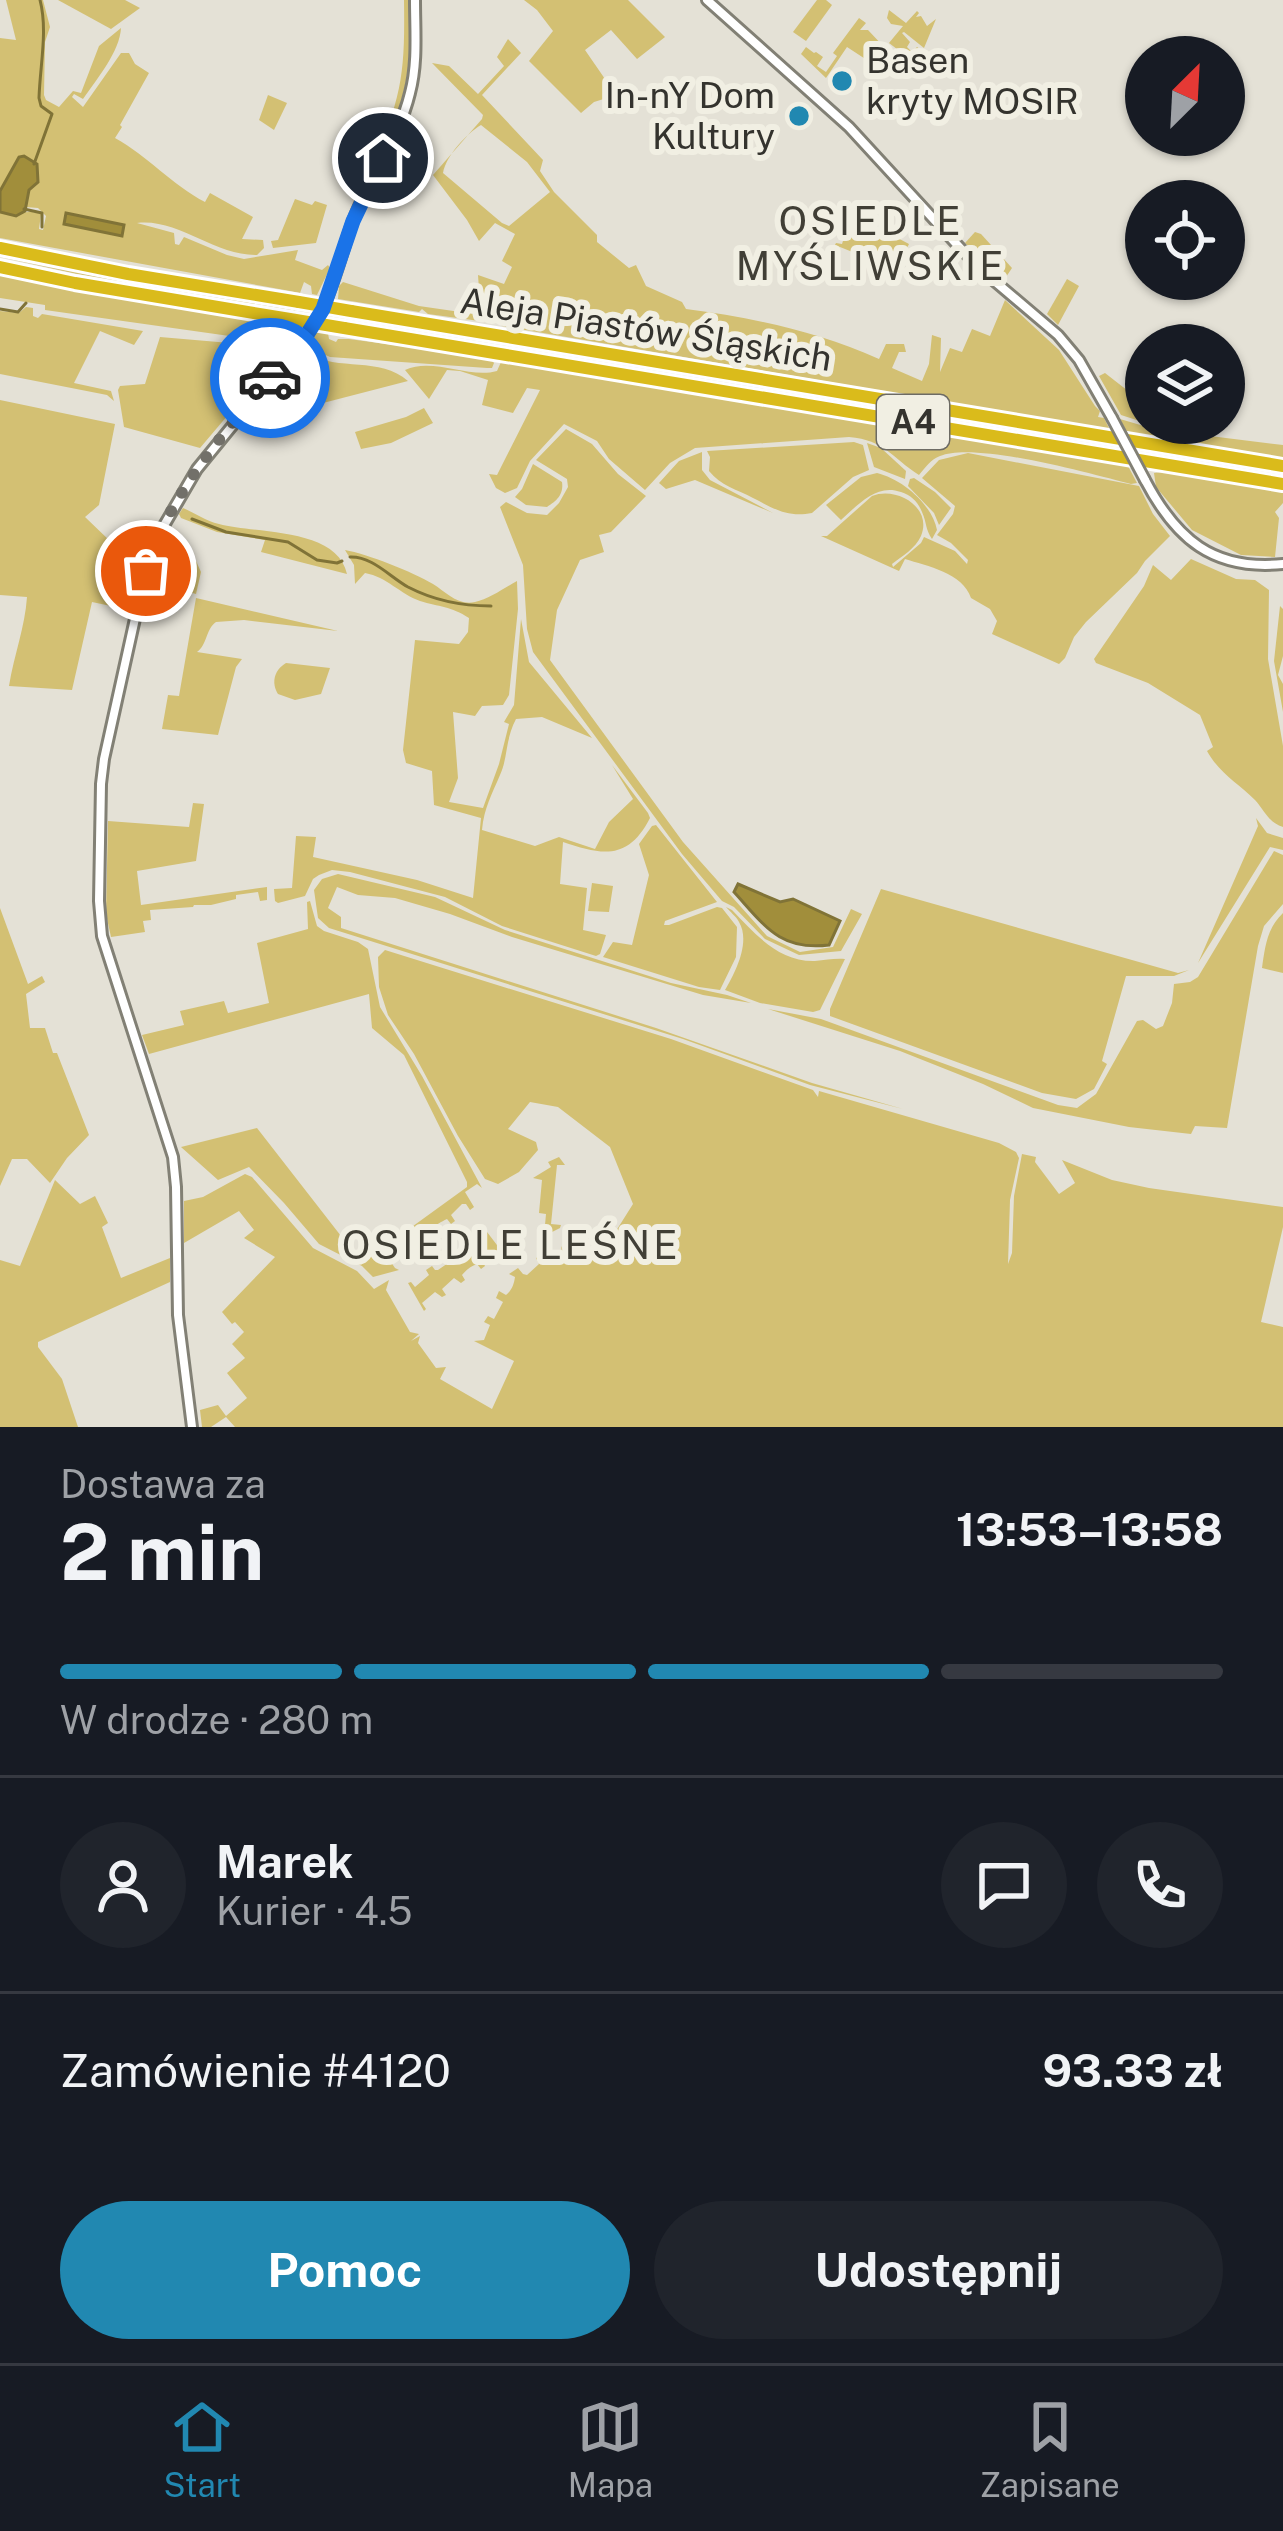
<!DOCTYPE html>
<html lang="pl">
<head>
<meta charset="utf-8">
<style>
	body { margin:0; font-family:"Public Sans",sans-serif; background:#20242c; color:#f1f3f6; height:100vh; display:flex; flex-direction:column; font-size:45px; white-space:nowrap }
	* { box-sizing:border-box; margin:0 }
	p { font-size:39px; color:#9ea1a6 }
	.icon { flex:none; width:66px; height:66px; fill:none; stroke:currentColor; stroke-width:2; stroke-linecap:round; stroke-linejoin:round }
	.map { position:relative; height:1427px; overflow:hidden }
	.details { display:flex; flex-direction:column; background:#171b24; flex:1 }
	.details>* { flex:none }
	.needle { width:78px; rotate:24deg }
	.controls { position:absolute; left:1125px; top:36px; display:grid; gap:24px }
	.controls a { display:grid; place-items:center; width:120px; height:120px; border-radius:50%; background:#171b24; box-shadow:0 3px 9px #0004; font-size:60px }
	.pin { position:absolute; display:grid; place-items:center; width:102px; height:102px; color:#fff; margin:-51px; border:6px solid #fff; border-radius:50%; box-shadow:0 3px 12px #0007 }
	.courier { position:absolute; display:grid; place-items:center; width:120px; height:120px; margin:-60px; border:9px solid #1a73e8; border-radius:50%; background:#fff; color:#222; box-shadow:0 3px 15px #0007 }
	.head em { font-style:normal; font-weight:700 }
	.head div { display:flex; flex-direction:column-reverse }
	.head { display:flex; align-items:center; justify-content:space-between; height:204px; padding:0 60px }
	h1 { font-size:78px; font-weight:700; line-height:90px }
	.bar { display:grid; grid-template-columns:repeat(4,1fr); gap:18px 12px; align-content:center; height:144px; padding:0 60px }
	.bar i { height:15px; border-radius:9px; background:#363941 }
	.bar .current { background:#2188b1 }
	.bar p { grid-column:span 4 }
	.line { display:flex; align-items:center; gap:30px; padding:0 60px; border-top:3px solid #363941 }
	.line div { flex:1 }
	.round { display:grid; place-items:center; flex:none; width:126px; height:126px; border-radius:63px; background:#20242c }
	.primary-button { display:flex; gap:24px; margin-top:auto; padding:24px 60px }
	.primary-button a { flex:1; height:138px; border-radius:72px; background:#2188b1; color:#fff; font-size:48px; font-weight:700; line-height:138px; text-align:center }
	.primary-button a+a { background:#20242c; color:#f1f3f6 }
	.tabs { display:flex; justify-content:space-around; align-items:center; height:168px; border-top:3px solid #363941; background:#171b24; font-size:33px; color:#9ea1a6 }
	.tabs a { display:grid; justify-items:center; gap:6px }
	.tabs .current { color:#2188b1 }
	.map>svg:first-child { display:block }
</style>
</head>
<body>
<div class="map">
<svg width="1283" height="1427" viewBox="0 0 1283 1427">
	<rect width="100%" height="100%" fill="#e4e1d6"/>
	<g fill="#d3c073" fill-rule="evenodd">
		<path d="M6,0H43L50,27L45,42L44,95L46,100L59,107L73,91L81,93L99,46L121,28C120,51 97,79 83,99L74,94L72,97L83,107L121,53H129L135,64L149,73L120,125L122,127L115,138C148,156 172,185 205,202L210,193L253,217L242,239L263,240L264,248L257,255C215,256 178,218 137,223L174,233L175,244L179,245L184,237L227,255L244,259L298,250L295,260L322,270L328,265L330,268L317,295L312,294L311,286L304,282L300,293L290,291L0,238V212C18,216 26,209 41,214L39,229L43,230L46,216L38,208L26,207L29,190L35,186L31,162L27,158L14,165L0,191V38L16,40Z"/>
		<path d="M58,0H125L140,8L111,29Z"/>
		<path d="M404,0H410C411,69 409,95 378,157L376,156C403,94 405,67 404,0Z"/>
		<path d="M524,0H628L665,37L637,59L611,30L585,50L605,79L610,97L594,102L581,113L529,61L553,31L537,10Z"/>
		<path d="M817,0H826L832,5L806,41L793,32Z"/>
		<path d="M889,10L906,23L917,11L919,13L916,17L921,16L927,26L936,19L924,48L904,32L902,33L910,42L907,47L912,52L917,47L922,51L914,62L889,43L903,26L891,24L887,18Z"/>
		<path d="M859,18L866,23L860,30H868L884,47L873,64L847,47L826,78L801,54L806,47L814,53L816,52L823,57L817,66L826,72L837,56L833,53Z"/>
		<path d="M508,39L521,53L482,95L543,160L540,171L554,192L597,235V242L629,268L636,265L646,286L682,302L686,309C754,318 816,331 879,359L886,344H904L906,352H899L892,368L922,381L929,364L932,335L941,338L940,372L950,348L962,352L972,329L990,336L1005,300L1059,350L1095,406L1100,411L1098,417L1104,418L1110,430L502,326C498,307 483,312 467,310L479,308L480,304L478,275L504,284L512,267L502,261L515,234L495,223L479,241L467,220L433,175L482,119L483,115L432,63L449,66L478,94L504,66L497,57ZM481,125L527,162L550,192L509,226L502,223L443,173C446,156 466,134 481,125Z"/>
		<path d="M268,95L287,103L274,130L259,120Z"/>
		<path d="M295,199L312,205L315,201L327,205L316,243L273,248L271,241L278,240Z"/>
		<path d="M843,204L858,211L856,216L909,244L896,270L875,261L873,264L870,259L835,245L836,243L842,244L852,213Z"/>
		<path d="M975,232L981,234L1012,268L1004,280L965,243Z"/>
		<path d="M0,254L78,271L296,309L295,311L77,274L0,257Z"/>
		<path d="M0,275L73,290L282,326L281,336H289L295,327L297,328L286,344L45,310V305L0,298Z"/>
		<path d="M1067,279L1079,286L1058,325L1047,314Z"/>
		<path d="M343,282L419,306L488,316L494,323L428,314L422,309L419,312L338,299L339,286Z"/>
		<path d="M26,307L33,308V316L38,318L42,314L143,331L134,345L100,331L74,383L111,391L114,401L107,395L0,374V311L19,313Z"/>
		<path d="M316,332L328,333L329,339L336,342L338,339H349L490,358L494,363L492,368H487L330,357L310,348L312,343L308,347V342Z"/>
		<path d="M160,337L277,347L283,350L200,448L124,427L118,390L120,386L145,384Z"/>
		<path d="M307,353C339,372 380,356 408,381L323,403L317,374L303,376L290,366L299,354Z"/>
		<path d="M501,362L1128,466L1137,483L1131,484C1091,474 975,441 940,456C931,459 925,468 919,475C892,458 885,440 849,437L695,448L670,463L645,490L609,459L597,441L564,424L530,461L517,488L505,493L496,488L489,474L497,475L540,390L527,388L513,413L482,405L488,380L460,371L447,370L429,399L405,370C433,357 469,379 497,371Z"/>
		<path d="M1105,373L1146,405V423H1170L1176,428L1155,426L1121,415L1099,376Z"/>
		<path d="M0,400L115,424L99,505L85,517L137,567L125,609L92,602L72,690L9,686C14,655 25,627 27,597L0,595Z"/>
		<path d="M424,408L433,423L391,443L361,449L355,432L406,417Z"/>
		<path d="M1120,419L1154,429L1283,445V459L1127,433Z"/>
		<path d="M566,429L592,444L618,474L646,496L611,532L599,535L604,552L580,560L557,610L550,660L683,842L767,936L800,952L833,947L851,909L862,914L841,951L799,955L765,939L734,907L722,901L682,854L533,652L527,629L523,565L500,507L506,502L527,513L547,515L559,503L568,487L567,479L536,460Z"/>
		<path d="M854,442L863,445L869,470L853,477L812,513C787,518 773,508 753,498C736,489 721,486 709,471L710,457L707,451Z"/>
		<path d="M867,443L881,448L906,471L905,479L874,467Z"/>
		<path d="M702,452V470L710,480L773,513L695,480L666,489L659,483L679,461Z"/>
		<path d="M968,453L1139,486L1153,514L1170,536L1145,561L1137,573L1086,622L1074,637L1065,658L1059,664L992,634L997,621L990,609L971,598C963,573 927,566 905,559L899,571L821,536H827L872,496C896,486 933,507 921,536C916,548 901,557 892,564L893,567L921,543L924,537L955,551L967,564L968,560L951,543L937,535L953,514L955,506L922,478L939,460Z"/>
		<path d="M533,464L562,482C564,495 556,501 547,507L526,505L515,497L522,489Z"/>
		<path d="M1162,472L1283,492V503L1275,512L1279,518L1275,557L1241,555L1192,530L1156,487L1154,473Z"/>
		<path d="M877,473C902,479 932,504 937,530L932,539C925,529 927,523 922,512C918,502 911,495 901,492C876,483 858,505 841,520L826,505L861,477Z"/>
		<path d="M914,478L935,492L951,508L939,525L934,513L908,486L910,479Z"/>
		<path d="M183,508C195,513 206,521 219,524C254,534 337,527 347,574L261,552L265,540L217,532L181,518L179,514Z"/>
		<path d="M162,547L196,561L201,572L196,594L151,581Z"/>
		<path d="M345,550C367,554 413,572 433,584C446,592 458,606 475,602C489,599 504,588 517,581L518,609L509,695L503,705L482,706L475,716L453,712L458,778L449,802L483,808L499,764L509,724L504,722L514,705L521,619L529,662L592,738L542,717L516,719C505,740 508,758 500,775C492,794 484,808 482,830L535,846L559,837L595,849L609,822L633,799L612,765L648,813L650,818C628,861 602,855 563,842L560,884L587,888L583,930L606,935L600,954L596,956L502,926L445,897L350,872L332,870L319,875L313,879L305,896L278,903L275,901L274,889L292,888L296,836L316,837L313,857L417,880L473,898L481,818L434,805L432,771L406,763L403,750L415,640L459,644L468,632L469,618C451,606 439,607 420,601C400,594 387,577 365,573L355,584L354,565Z"/>
		<path d="M1191,559L1236,579L1255,580L1269,590L1268,659L1283,746V827C1268,822 1265,811 1255,800C1238,783 1219,773 1207,751L1213,747L1200,715L1148,683L1096,663L1094,659L1144,586L1153,565L1171,580Z"/>
		<path d="M196,598L338,631L244,620L216,622C205,630 208,644 197,652L242,659L236,667L218,735L162,729L168,695L179,696Z"/>
		<path d="M1280,606L1283,609V656L1278,675L1283,684V712L1274,661Z"/>
		<path d="M286,663L330,668L321,694L295,700L278,694C271,683 274,670 286,663Z"/>
		<path d="M193,803L204,804L196,861L137,871L141,905L267,887V900L260,901L258,892L236,895V899L211,905H194L193,907L150,910L151,920L143,921L145,932L111,937L106,914L108,821L189,827Z"/>
		<path d="M1256,818L1267,833L1283,838V850L1270,847L1198,963L1258,826Z"/>
		<path d="M656,825L717,902L665,921L664,925H669L717,907L722,908L737,927L736,957L720,990L699,987L603,957L613,942L632,945L649,875L639,844L652,826Z"/>
		<path d="M1274,851L1283,855V904L1264,926L1258,946L1227,1128L1195,1126L1191,1134L1129,1127L1033,1108L983,1084L900,1051L768,1009L821,1019L1058,1105L1077,1108L1096,1094L1137,1021L1143,1020L1156,1029L1163,1026L1172,1003L1174,984L1190,982L1198,977Z"/>
		<path d="M338,874L435,897L505,930L671,983L727,995L751,1003L703,995L512,937L450,914L395,898L358,895L337,887L328,908L341,917V928L656,1028L812,1083L903,1109L810,1085L683,1039L329,928L318,918L314,890L322,879Z"/>
		<path d="M592,883L613,886L609,912L588,911Z"/>
		<path d="M881,889L1178,973L1189,970L1174,976H1126L1102,1061L1107,1064L1094,1089L1076,1099L1042,1093L830,1016V1009Z"/>
		<path d="M310,901L317,926L324,931L358,942L368,949L380,1007L422,1076L482,1188L477,1184L465,1192L474,1207L470,1210L466,1204H462L451,1215L455,1221L451,1224L447,1219C441,1222 436,1224 431,1230L435,1236L431,1239L423,1233L412,1241L414,1250L404,1237L384,1252L395,1268L399,1270L373,1277L362,1266L319,1244L284,1203L249,1167L218,1180L181,1147L257,1128L362,1263L467,1187V1182L404,1055L372,1028L369,994L149,1054L142,1035L184,1025L180,1011L224,1001L228,1013L269,1003L257,943L308,929L307,902Z"/>
		<path d="M726,907L732,910C755,934 779,962 815,961C826,960 835,958 845,959L820,1010L813,1012L760,1003L725,990C735,973 751,942 739,922C736,916 730,912 726,907Z"/>
		<path d="M0,908L28,984L42,976L45,982L26,994L30,1028H45L53,1053H57L89,1135L67,1158L50,1183L27,1159H12L0,1186Z"/>
		<path d="M1283,913V973L1262,968C1265,947 1267,928 1283,913Z"/>
		<path d="M385,950L671,1039L813,1090L818,1097L819,1091L999,1143L1016,1152L1019,1158L1010,1200L1008,1264L1012,1253L1014,1196L1022,1154L1036,1157L1035,1162L1059,1194L1075,1183L1062,1160L1112,1180L1149,1188L1283,1207V1227L1261,1322L1283,1327V1427H235L226,1417L211,1427H202L200,1410L218,1405L226,1416L247,1398L227,1373L245,1358L232,1344L244,1332L235,1322L232,1324L222,1312L275,1257L244,1238L254,1230L239,1211L184,1243V1201L203,1197L245,1174L252,1177L313,1248L357,1271L374,1289L389,1280L386,1290L410,1332L419,1334L411,1341L420,1336L418,1343L436,1368L446,1367L440,1379L492,1409L514,1361L474,1341L484,1340L490,1325L484,1322L488,1316L494,1319L503,1302L496,1298L499,1291L506,1295C512,1290 514,1284 515,1277L509,1274L518,1268L523,1274L527,1275L539,1264L536,1258L542,1255L544,1261H548L562,1252L561,1246L569,1262L594,1250L586,1235L595,1240L606,1234L607,1223L616,1231L633,1204L610,1147L558,1107L530,1102L508,1129L536,1142L538,1150L519,1172L498,1184L485,1179L458,1136L414,1054L388,1015L379,987L378,957Z"/>
		<path d="M559,1157L565,1165H557L551,1224L561,1225L560,1228L544,1236L546,1214L539,1213L542,1180L533,1178L551,1167L548,1162Z"/>
		<path d="M55,1180L80,1204L95,1196L108,1223L102,1227L121,1278L170,1258V1282L38,1342V1347L62,1379L78,1427H0V1260L20,1266Z"/>
		<path d="M484,1228L503,1253L501,1255L493,1250L482,1260L485,1266L481,1269L477,1264C471,1266 466,1270 462,1275L465,1280L461,1283L454,1278L442,1289L446,1295L442,1297L435,1292L422,1303L426,1309L424,1311L408,1283L411,1282L415,1287L429,1275L426,1270L432,1266L435,1270H438L464,1252L465,1248L462,1243L466,1240L470,1245L484,1238Z"/>
	</g>
	<g fill="#a18e3b" stroke="#807337" stroke-width="3">
		<path d="M24,156L37,164L38,182L29,190L25,211L16,216L0,212V191L19,157Z"/>
		<path d="M66,213L124,225L122,236L64,224Z"/>
		<path d="M738,884L780,902L793,899L840,921L829,945C780,951 765,926 734,892Z"/>
	</g>
	<g fill="none" stroke-linecap="round" stroke-linejoin="round">
		<g stroke="#807337" stroke-width="3">
			<path d="M34,164L52,114L41,106L39,98C40,65 48,31 40,0"/>
			<path d="M24,209L42,213V227"/>
			<path d="M0,309L18,312L26,303"/>
			<path d="M192,519L226,532L288,542L317,560L337,563L342,561"/>
			<path d="M350,557C372,556 390,577 408,587C433,600 463,606 491,606"/>
		</g>
		<g stroke="#828075" stroke-width="14">
			<g id="tertiary">
				<path d="M707,0L849,127L962,250L992,279L1058,335L1079,360L1112,418"/>
				<path d="M1145,480C1176,539 1213,571 1283,564"/>
				<path d="M192,1427L178,1315L176,1187L173,1157L102,936L99,901L101,784L104,759L142,587L159,534L197,469L308,333C332,299 339,259 353,221C369,177 399,139 410,93C418,63 415,31 415,0"/>
			</g>
		</g>
		<g stroke="#fff" stroke-width="18">
			<g id="motorway">
				<path d="M0,248L128,274L299,302"/>
				<path d="M0,267L75,283L290,319"/>
				<path d="M351,311L1283,466"/>
				<path d="M344,328L1283,484"/>
			</g>
		</g>
		<use href="#tertiary" stroke="#fff" stroke-width="8"/>
		<use href="#motorway" stroke="#dabb1b" stroke-width="12"/>
		<g stroke="#828075" stroke-width="14" stroke-linecap="butt">
			<path id="tertiary-bridge" d="M1112,418L1145,480"/>
		</g>
		<g stroke="#fff" stroke-width="18" stroke-linecap="butt">
			<g id="motorway-bridge">
				<path d="M299,302L351,311"/>
				<path d="M290,319L344,328"/>
			</g>
		</g>
		<use href="#tertiary-bridge" stroke="#fff" stroke-width="8"/>
		<use href="#motorway-bridge" stroke="#dabb1b" stroke-width="12"/>
	</g>
	<g fill="none" stroke-linecap="round" stroke-linejoin="round">
		<path stroke="#727069" stroke-width="12" stroke-dasharray="0 21.6" d="M146,571C169,495 220,438 270,378"/>
		<path stroke="#1a73e8" stroke-width="15" d="M270,378L308,333L323,309L353,221L383,158"/>
	</g>
	<g fill="#2188b1" stroke="#f1efe3" stroke-width="4.5">
		<circle cx="842" cy="81" r="12"/>
		<circle cx="799" cy="116" r="12"/>
	</g>
	<g text-anchor="middle" dominant-baseline="central" stroke-width="12" stroke-linejoin="round" paint-order="stroke">
		<rect fill="#f1efe3" stroke="#6d6b64" stroke-width="3" x="877" y="395" width="72" height="54" rx="9"/>
		<g font-size="33" font-weight="bold" fill="#34332e">
			<text x="913" y="422">A4</text>
		</g>
		<g font-size="36" fill="#34332e" stroke="#f1efe3" text-anchor="start">
			<text x="866" y="60">Basen<tspan x="866" dy="41">kryty MOSIR</tspan></text>
			<text x="775" y="95" text-anchor="end">In-nY Dom<tspan x="775" dy="41">Kultury</tspan></text>
		</g>
		<g font-size="36" fill="#34332e" stroke="#f1efe3">
			<text transform="translate(646 329) rotate(9)">Aleja Piastów Śląskich</text>
		</g>
		<g font-size="39" letter-spacing="3" fill="#413f36" stroke="#f1efe3">
			<text x="871" y="221">OSIEDLE<tspan x="871" dy="45">MYŚLIWSKIE</tspan></text>
			<text x="511" y="1245">OSIEDLE LEŚNE</text>
		</g>
	</g>
</svg>
<div class="controls">
<a><svg class="needle" viewBox="-14 -14 28 28"><path d="M0-13l5 13h-10z" fill="#e53935"/><path d="M0 13l5-13h-10z" fill="#9ea1a6"/></svg></a>
<a><svg class="icon" aria-label="locate" viewBox="0 0 24 24"><circle cx="12" cy="12" r="6"/><path d="M12 2v4M12 18v4M2 12h4M18 12h4"/></svg></a>
<a><svg class="icon" aria-label="layers" viewBox="0 0 24 24"><path d="M12 4l9 5-9 5-9-5zM3 14l9 5 9-5"/></svg></a>
</div>
<div class="pin" style="left:146px;top:571px;background:#ea580c"><svg class="icon" aria-label="bag" viewBox="0 0 24 24"><path d="M5 8h14l-1 12H6zM9 8a3 3 0 0 1 6 0"/></svg></div>
<div class="pin" style="left:383px;top:158px;background:#1f2937"><svg class="icon" aria-label="home" viewBox="0 0 24 24"><path d="M3 11l9-7 9 7M6 9v11h12V9"/></svg></div>
<div class="courier" style="left:270px;top:378px"><svg class="icon" aria-label="car" viewBox="0 0 24 24"><path d="M5 17H2v-5l4-1 3-4h7l3 4 3 1v5h-3M9 17h6M6 11h13"/><circle cx="7" cy="17" r="2"/><circle cx="17" cy="17" r="2"/></svg></div>
</div>
<section class="details">
<div class="head"><div><h1>2 min</h1><p>Dostawa za</p></div><em>13:53–13:58</em></div>
<div class="bar"><i class="current"></i><i class="current"></i><i class="current"></i><i></i><p>W drodze · 280 m</p></div>
<div class="line" style="height:216px"><a class="round"><svg class="icon" aria-label="person" viewBox="0 0 24 24"><circle cx="12" cy="8" r="4"/><path d="M4 21q1-7 8-7t8 7"/></svg></a><div><b>Marek</b><p>Kurier · 4.5</p></div><a class="round"><svg class="icon" aria-label="chat" viewBox="0 0 24 24"><path d="M4 5h16v11H9l-5 4z"/></svg></a><a class="round"><svg class="icon" aria-label="phone" viewBox="0 0 24 24"><path d="M5 4h4l2 5-3 2q2 4 5 5l2-3 5 2v4C11 20 4 13 5 4z"/></svg></a></div>
<div class="line" style="height:156px"><div>Zamówienie #4120</div><b>93.33 zł</b></div>
<div class="primary-button"><a>Pomoc</a><a>Udostępnij</a></div>
</section>
<nav class="tabs">
<a class="current"><svg class="icon" aria-label="home" viewBox="0 0 24 24"><path d="M3 11l9-7 9 7M6 9v11h12V9"/></svg>Start</a>
<a><svg class="icon" aria-label="map" viewBox="0 0 24 24"><path d="M3 6l6-2 6 2 6-2v14l-6 2-6-2-6 2zM9 4v14M15 6v14"/></svg>Mapa</a>
<a><svg class="icon" aria-label="saved" viewBox="0 0 24 24"><path d="M7 4h10v16l-5-4-5 4z"/></svg>Zapisane</a>
</nav>
</body>
</html>
